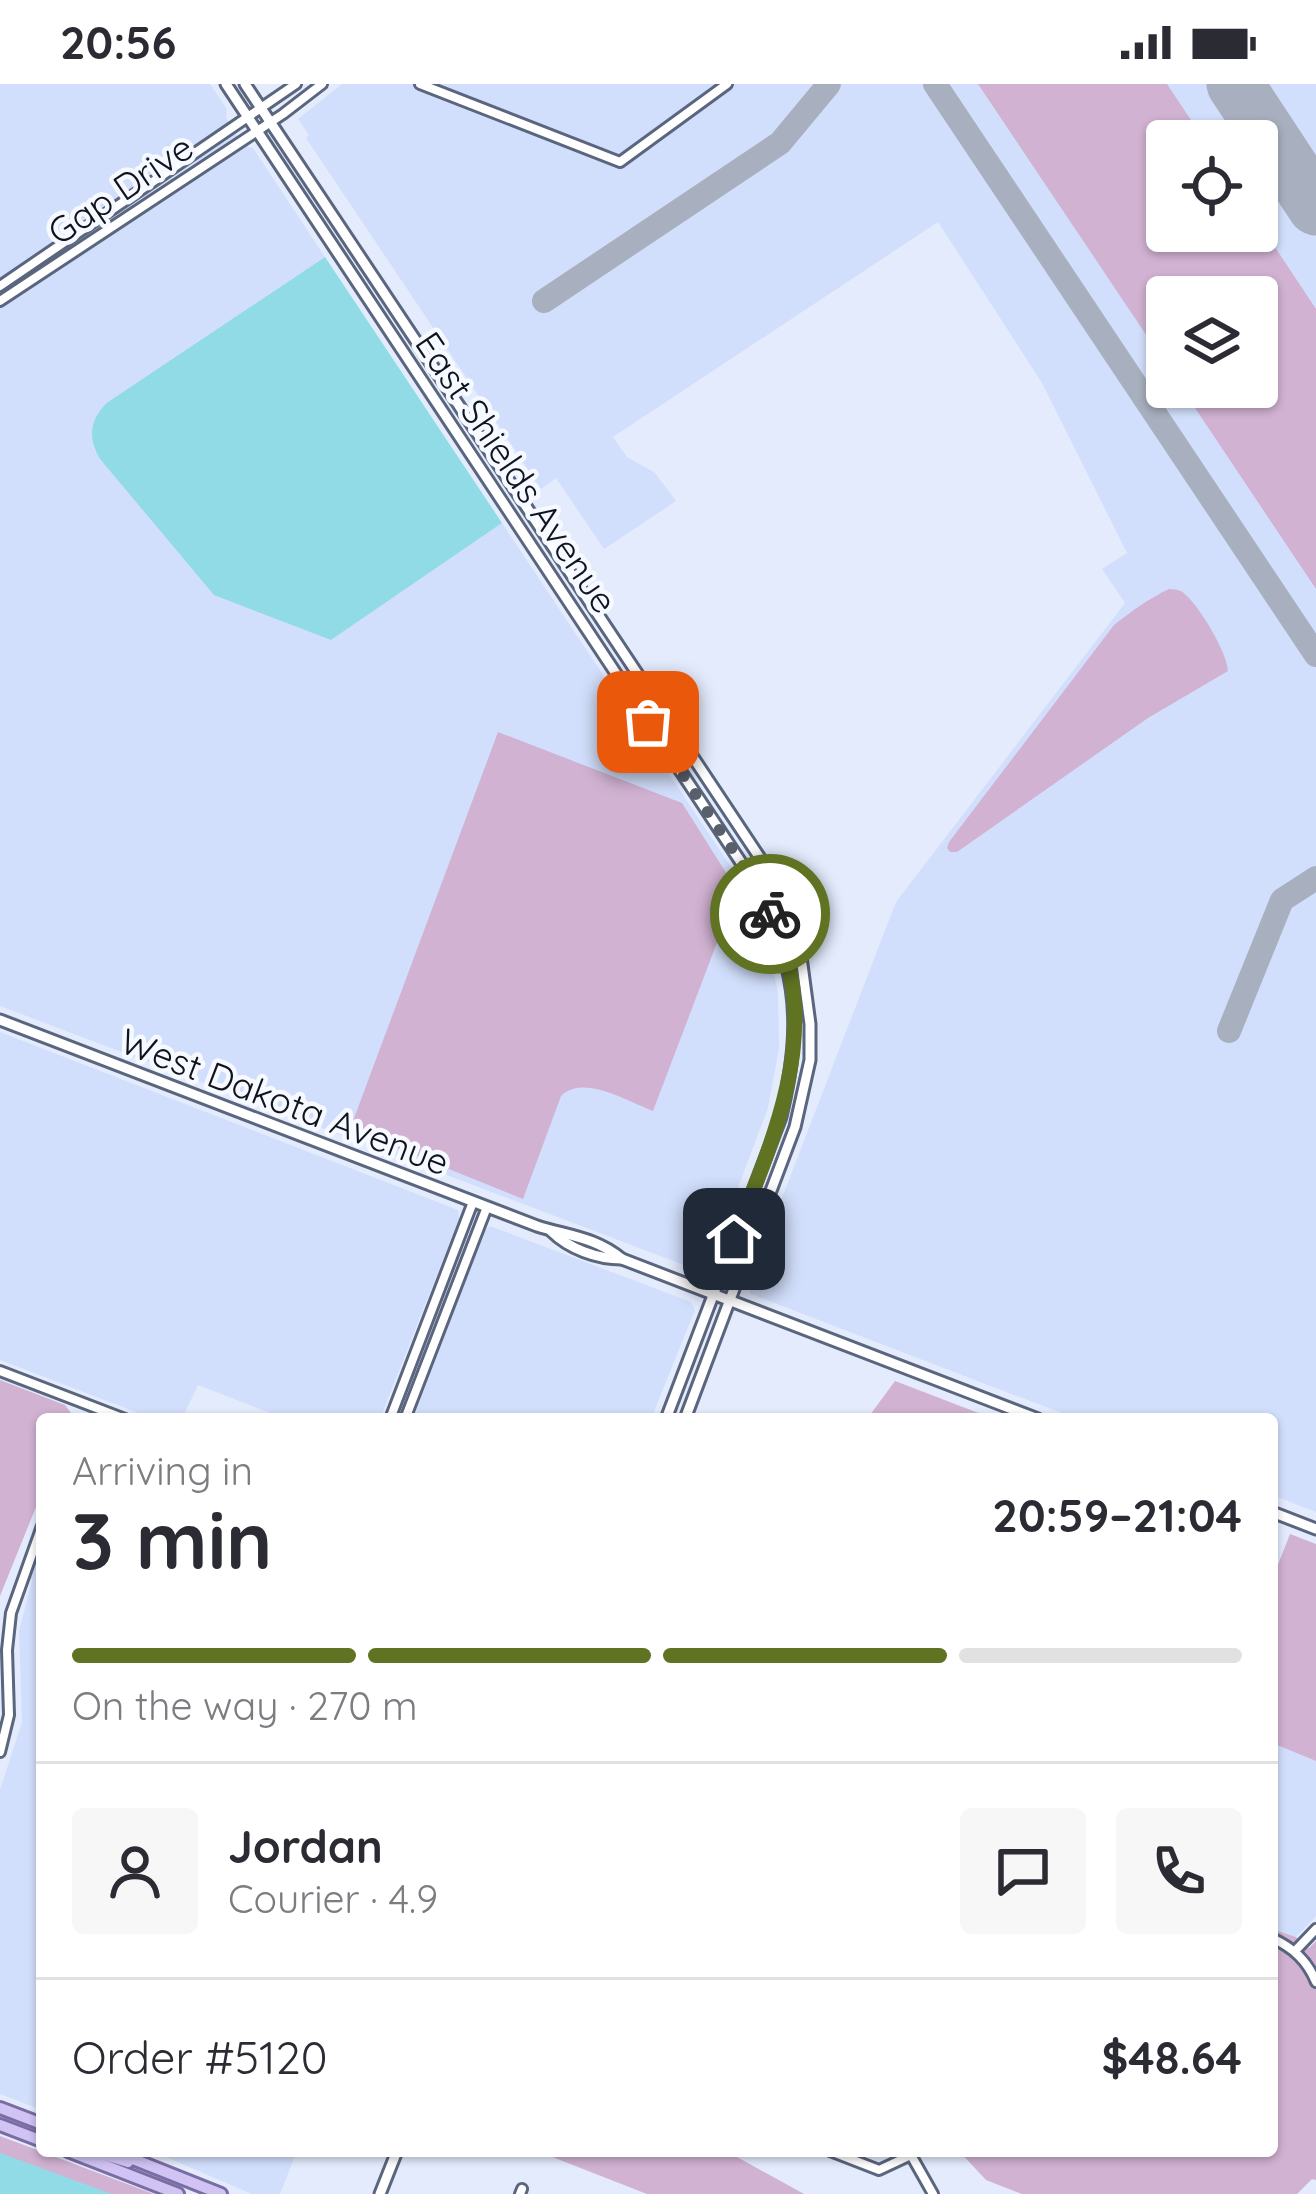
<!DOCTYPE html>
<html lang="en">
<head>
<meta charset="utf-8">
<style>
	body { margin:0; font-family:Quicksand,sans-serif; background:#f7f7f7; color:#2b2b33; height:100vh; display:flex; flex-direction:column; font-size:45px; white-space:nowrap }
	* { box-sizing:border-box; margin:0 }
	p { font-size:39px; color:#7c7c81 }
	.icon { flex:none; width:66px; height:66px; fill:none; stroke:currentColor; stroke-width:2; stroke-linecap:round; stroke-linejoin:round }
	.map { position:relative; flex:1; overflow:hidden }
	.sheet { position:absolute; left:36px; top:1329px; width:1242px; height:744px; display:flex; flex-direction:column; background:#fff; border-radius:12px; box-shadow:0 3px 9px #0004 }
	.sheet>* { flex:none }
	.tools { position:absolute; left:1146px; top:36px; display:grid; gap:24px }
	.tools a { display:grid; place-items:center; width:132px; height:132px; border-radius:12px; background:#fff; box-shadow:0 3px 9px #0004; font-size:60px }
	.pin { position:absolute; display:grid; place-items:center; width:102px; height:102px; color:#fff; margin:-51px; border-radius:24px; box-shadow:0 6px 18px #0006 }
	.courier { position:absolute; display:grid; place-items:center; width:120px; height:120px; margin:-60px; border:9px solid #607322; border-radius:50%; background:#fff; color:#222; box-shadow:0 3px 15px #0007 }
	.overview em { font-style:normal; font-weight:700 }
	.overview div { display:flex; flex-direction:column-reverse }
	.overview { display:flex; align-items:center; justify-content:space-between; height:204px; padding:0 36px }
	h1 { font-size:78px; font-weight:700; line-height:90px }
	.bar { display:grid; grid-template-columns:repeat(4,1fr); gap:18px 12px; align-content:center; height:144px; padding:0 36px }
	.bar i { height:15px; border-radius:9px; background:#e1e1e2 }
	.bar .current { background:#607322 }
	.bar p { grid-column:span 4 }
	.line { display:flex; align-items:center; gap:30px; padding:0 36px; border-top:3px solid #e1e1e2 }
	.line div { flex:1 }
	.round { display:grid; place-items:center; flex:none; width:126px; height:126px; border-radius:12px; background:#f7f7f7 }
	.status { display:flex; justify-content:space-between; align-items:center; height:84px; padding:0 60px; background:#fff; direction:ltr }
	.status svg { height:33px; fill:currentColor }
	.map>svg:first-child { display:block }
</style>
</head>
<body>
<div class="status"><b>20:56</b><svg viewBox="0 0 49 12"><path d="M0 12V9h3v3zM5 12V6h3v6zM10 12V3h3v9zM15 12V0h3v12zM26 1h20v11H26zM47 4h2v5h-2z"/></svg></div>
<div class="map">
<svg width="1316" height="2110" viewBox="0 0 1316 2110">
	<rect width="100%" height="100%" fill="#e3ebfd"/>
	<g fill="#d2dffc" fill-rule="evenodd">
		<path d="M0,0H210L227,25L226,34L244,62L253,64L325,173L108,318L93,362L100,375L331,556L502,439L737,792L755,827L769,865L778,909L779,964L768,1024L708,1183L700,1187L0,922Z"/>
		<path d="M342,0H1316V1428L1272,1411V1335H1077L751,1210L748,1202L896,818L1125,519L1102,485L1127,469L1042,299L938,138L613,353L627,373L655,389L676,417L604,465L556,394L541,405L306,54L309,51L298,35ZM1167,57H1257V147H1167ZM1167,213H1257V303H1167Z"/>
		<path d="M0,948L458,1126L459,1135L380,1335H286L198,1301L182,1335H154L0,1276Z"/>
		<path d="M490,1142L691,1218L695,1226L651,1335H413L485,1146Z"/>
		<path d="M42,1461V2026L0,2010V1706L22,1638L19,1547L32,1496L29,1494Z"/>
		<path d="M1272,1659L1316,1677V1832L1296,1853L1272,1845Z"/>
		<path d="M152,2067H297L280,2110H252Z"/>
	</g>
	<g fill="#d1b2d2">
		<path d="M978,0H1167L1205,57H1167V147H1257V136L1316,225V505L1181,303H1257V213H1167V282Z"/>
		<path d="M1169,505C1179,506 1180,505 1188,513C1201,526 1227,568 1228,587L1148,634L957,768H950L947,764L949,758L1114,541C1132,527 1148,515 1169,505Z"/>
		<path d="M498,648L682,719L737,806L653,1027C626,1017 584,990 561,1012L523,1115L350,1045Z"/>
		<path d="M0,1296L65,1321L71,1329L70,1335H42V1408L0,1512Z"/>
		<path d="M895,1297L994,1335H867Z"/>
		<path d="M1290,1450L1316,1460V1677L1272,1659V1496Z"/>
		<path d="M1272,1845L1296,1853L1309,1864L1316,1857V2096L1312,2095L1297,2110H1022L986,2096L959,2067H1272Z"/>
		<path d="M0,2052L154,2110H0Z"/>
		<path d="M537,2067H726L804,2110H647Z"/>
	</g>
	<g fill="#91dbe7">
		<path d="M325,173L502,439L331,556L214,511L100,375C87,354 90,334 108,318Z"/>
		<path d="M0,2069L112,2110H0Z"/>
	</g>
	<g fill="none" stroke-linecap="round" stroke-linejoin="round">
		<g stroke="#a8afbe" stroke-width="24">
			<path d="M935,0L1316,571"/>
			<path d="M544,217L780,59L829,0"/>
			<path d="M1229,947L1282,816L1316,794"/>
		</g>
		<path stroke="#a8afbe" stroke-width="57" d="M1235,0L1316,123"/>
		<g stroke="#5a657e" stroke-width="14">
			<g id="minor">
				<path d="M420,0L620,78L727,0"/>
				<path d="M0,202L296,0"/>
				<path d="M0,217L283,30L322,0"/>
				<path d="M0,1287L125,1335"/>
				<path d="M390,1335L473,1118"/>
				<path d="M405,1335L487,1123"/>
				<path d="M0,1668L9,1631L7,1566L11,1529L42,1442"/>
				<path d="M1272,1854C1293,1864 1307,1876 1316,1898"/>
				<path d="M1295,1867L1316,1845"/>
				<path d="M830,2067L879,2086L911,2071L933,2110"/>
				<path d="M520,2110L522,2105"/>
			</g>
		</g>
		<g stroke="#5a657e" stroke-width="15">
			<g id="tertiary">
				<path d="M0,936L537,1142C569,1152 595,1153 622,1175L1038,1335"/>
				<path d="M551,1147C569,1165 597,1175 622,1175"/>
				<path d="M1272,1428L1316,1445"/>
			</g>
		</g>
		<g stroke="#5a657e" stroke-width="15">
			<g id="secondary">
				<path d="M226,0L746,786C796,877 805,931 781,1033L666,1335"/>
				<path d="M245,0L762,777L785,821L801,873L810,940V976L795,1043L685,1335"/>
				<path d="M380,2110L397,2067"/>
			</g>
		</g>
		<g stroke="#796da4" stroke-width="16">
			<g id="primary">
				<path d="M0,2024L42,2040"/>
				<path d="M0,2041L42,2057"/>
				<path d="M68,2067L178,2110"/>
				<path d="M92,2067L128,2078"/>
				<path d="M113,2067L221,2110"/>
			</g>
		</g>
		<use href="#minor" stroke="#fff" stroke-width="8"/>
		<use href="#tertiary" stroke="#fff" stroke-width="9"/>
		<use href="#secondary" stroke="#fff" stroke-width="9"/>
		<use href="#primary" stroke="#d1c4f4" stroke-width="10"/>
	</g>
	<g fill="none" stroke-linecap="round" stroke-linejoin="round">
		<path stroke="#595f6b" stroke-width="12" stroke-dasharray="0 21.6" d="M648,638L746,786L770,830"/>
		<path stroke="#607322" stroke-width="15" d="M734,1155C769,1065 813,972 787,874C783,859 775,845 770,830"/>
	</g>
	<g text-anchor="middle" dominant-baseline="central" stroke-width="9" stroke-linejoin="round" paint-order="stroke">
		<g font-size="36" fill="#0f131d" stroke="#f6f9ff">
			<text transform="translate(120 105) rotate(-34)">Gap Drive</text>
			<text transform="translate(517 388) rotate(56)">East Shields Avenue</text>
			<text transform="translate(285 1017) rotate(21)">West Dakota Avenue</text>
		</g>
	</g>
</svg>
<div class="tools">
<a><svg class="icon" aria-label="locate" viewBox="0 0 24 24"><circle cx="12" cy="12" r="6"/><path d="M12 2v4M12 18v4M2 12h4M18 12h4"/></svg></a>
<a><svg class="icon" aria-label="layers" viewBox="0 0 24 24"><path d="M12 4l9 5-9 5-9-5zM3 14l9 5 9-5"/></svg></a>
</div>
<div class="pin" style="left:648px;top:638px;background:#ea580c"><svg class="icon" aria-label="bag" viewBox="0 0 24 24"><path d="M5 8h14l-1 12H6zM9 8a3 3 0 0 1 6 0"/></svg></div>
<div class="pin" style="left:734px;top:1155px;background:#1f2937"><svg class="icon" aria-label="home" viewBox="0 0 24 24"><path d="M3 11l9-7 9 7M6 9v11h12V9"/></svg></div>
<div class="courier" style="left:770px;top:830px"><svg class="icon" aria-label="bike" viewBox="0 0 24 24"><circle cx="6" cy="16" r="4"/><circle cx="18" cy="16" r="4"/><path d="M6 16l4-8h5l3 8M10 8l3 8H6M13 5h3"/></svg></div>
<section class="sheet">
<div class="overview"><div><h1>3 min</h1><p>Arriving in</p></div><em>20:59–21:04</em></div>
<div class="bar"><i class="current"></i><i class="current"></i><i class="current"></i><i></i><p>On the way · 270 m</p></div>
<div class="line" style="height:216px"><a class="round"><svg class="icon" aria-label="person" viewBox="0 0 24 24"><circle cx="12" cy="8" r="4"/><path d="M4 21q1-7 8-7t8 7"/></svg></a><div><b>Jordan</b><p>Courier · 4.9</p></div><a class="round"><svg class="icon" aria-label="chat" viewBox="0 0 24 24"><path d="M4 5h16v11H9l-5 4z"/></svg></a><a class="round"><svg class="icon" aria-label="phone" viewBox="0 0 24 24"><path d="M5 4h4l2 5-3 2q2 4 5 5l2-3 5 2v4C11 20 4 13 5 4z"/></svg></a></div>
<div class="line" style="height:156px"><div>Order #5120</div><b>$48.64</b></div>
</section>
</div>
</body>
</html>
